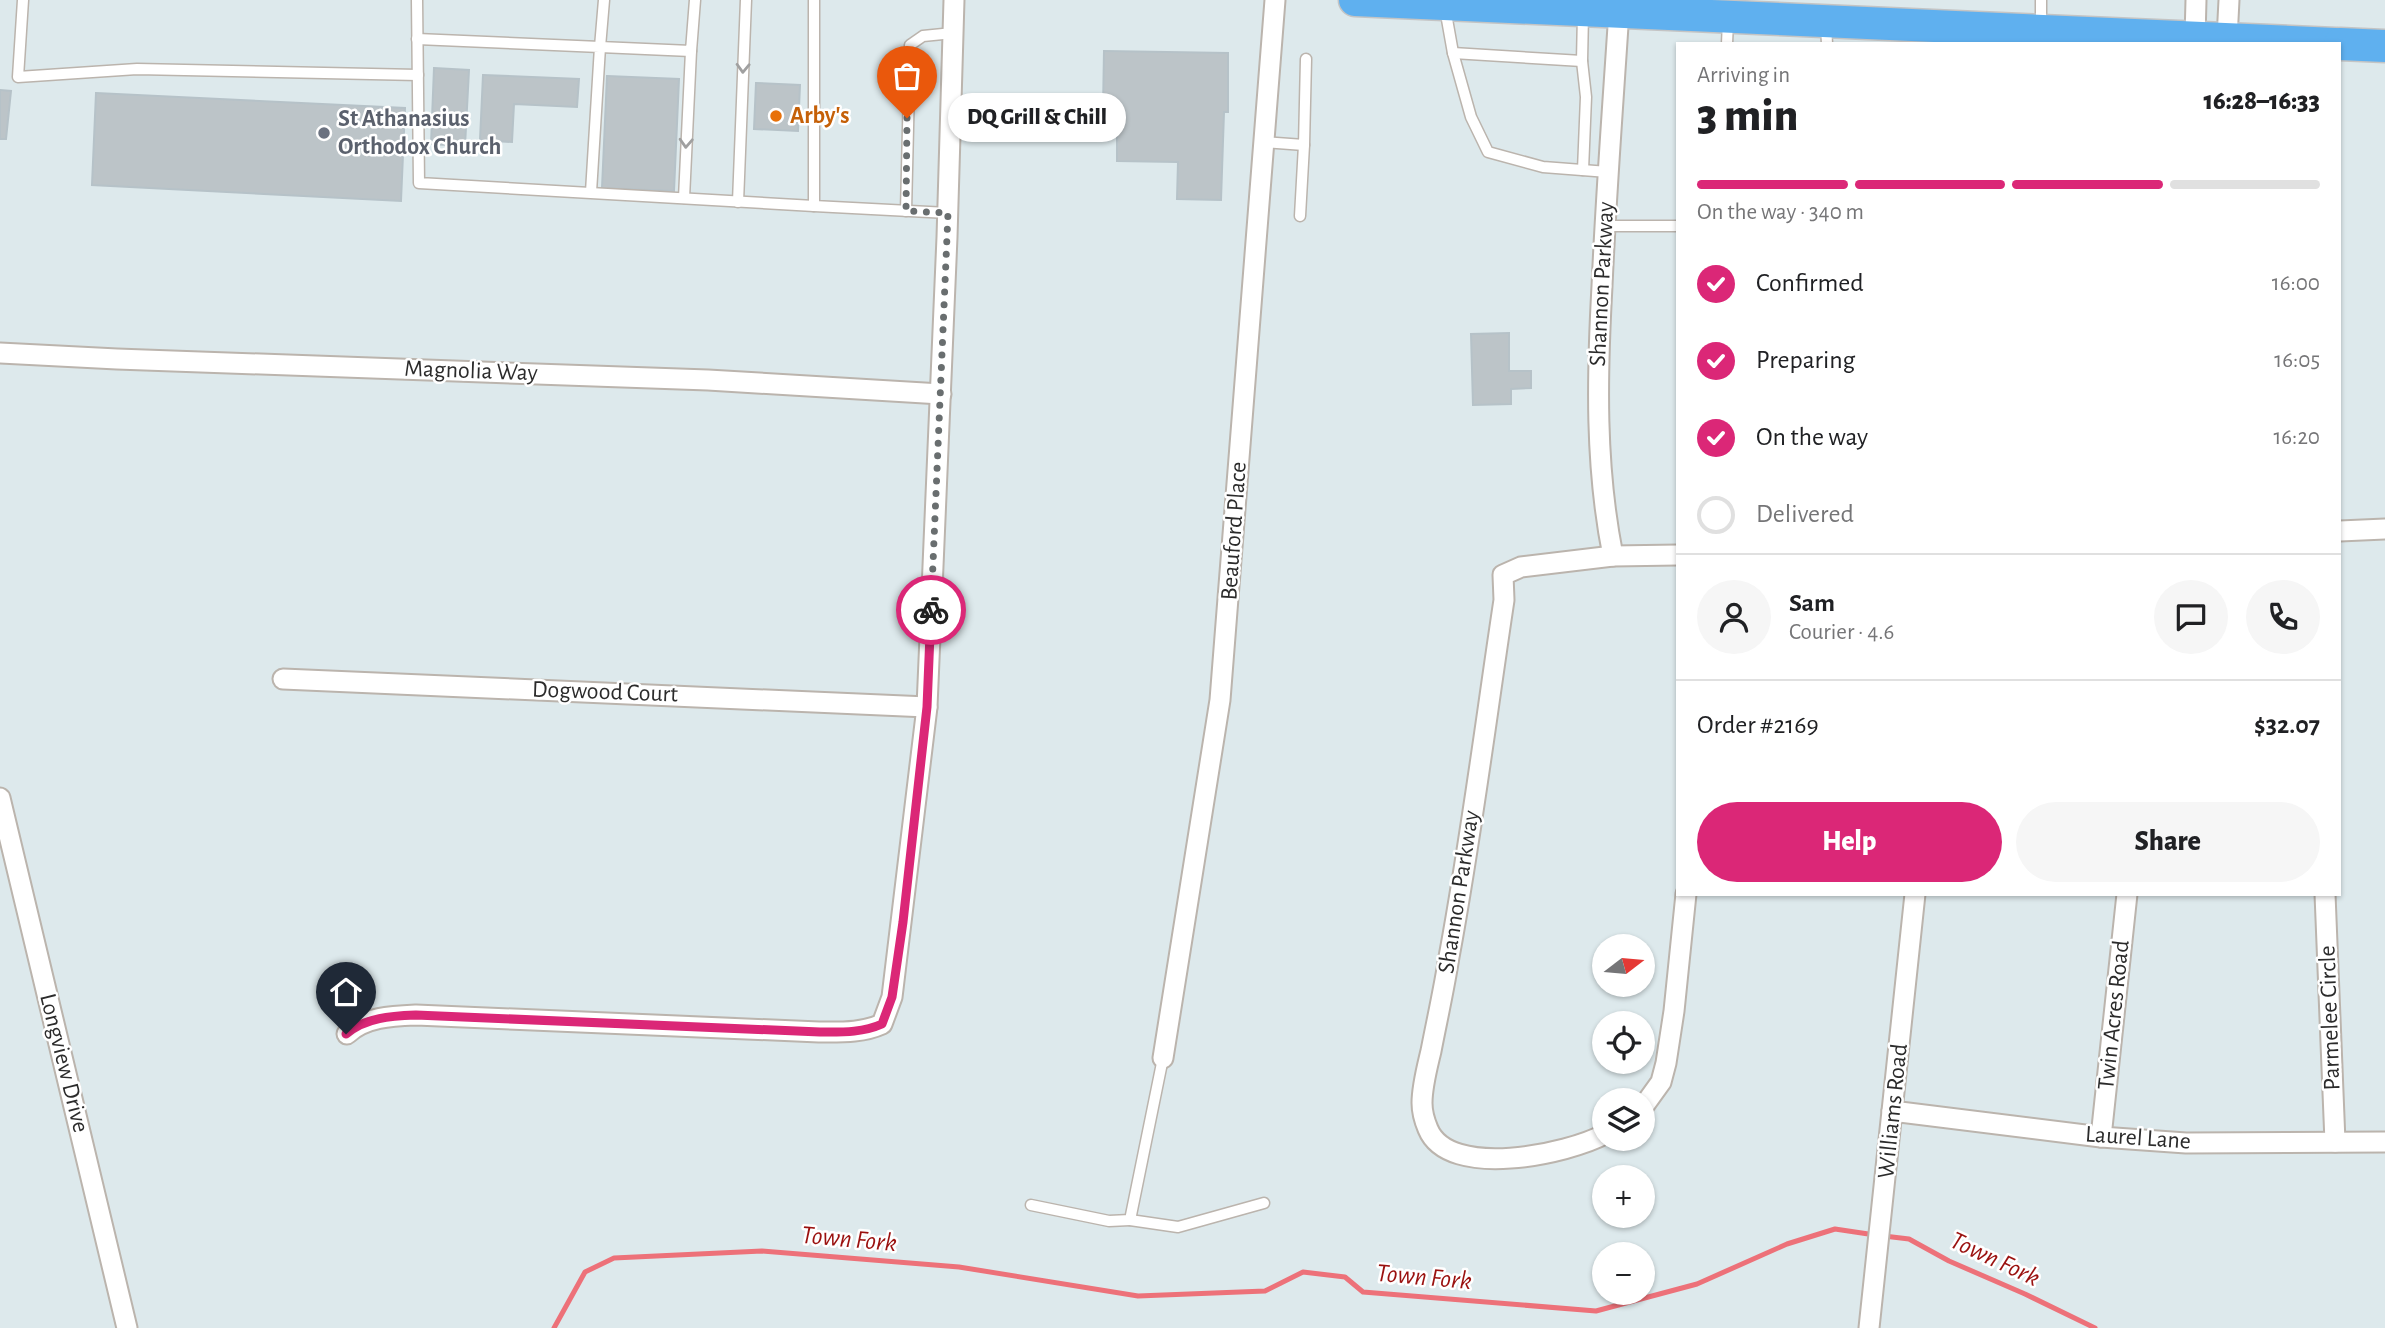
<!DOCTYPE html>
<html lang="en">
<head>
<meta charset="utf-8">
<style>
	body { margin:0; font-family:"Alegreya Sans",sans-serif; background:#f6f6f6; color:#202124; height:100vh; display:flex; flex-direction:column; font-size:26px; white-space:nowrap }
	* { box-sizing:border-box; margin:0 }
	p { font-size:23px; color:#757577 }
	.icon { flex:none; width:38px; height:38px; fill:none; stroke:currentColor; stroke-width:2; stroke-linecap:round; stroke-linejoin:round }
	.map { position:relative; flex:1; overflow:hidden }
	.panel { position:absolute; left:1676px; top:42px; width:665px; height:854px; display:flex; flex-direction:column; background:#fff; border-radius:0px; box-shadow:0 2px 5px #0004 }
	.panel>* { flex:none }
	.needle { width:46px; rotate:74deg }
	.buttons { position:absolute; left:1592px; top:934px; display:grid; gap:14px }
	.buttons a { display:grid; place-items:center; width:63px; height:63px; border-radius:50%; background:#fff; box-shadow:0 2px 5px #0004; font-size:35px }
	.pin { position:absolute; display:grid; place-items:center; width:60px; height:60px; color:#fff; margin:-72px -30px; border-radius:50% 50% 50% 0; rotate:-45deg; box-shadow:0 0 7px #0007 }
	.pin .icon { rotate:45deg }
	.courier { position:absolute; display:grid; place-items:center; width:70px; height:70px; margin:-35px; border:5px solid #db2777; border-radius:50%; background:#fff; color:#222; box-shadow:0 2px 9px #0007 }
	.bubble { position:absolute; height:49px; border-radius:24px; background:#fff; box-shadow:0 2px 5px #0004; font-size:23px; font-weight:800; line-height:49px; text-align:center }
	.headline em { font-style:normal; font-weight:800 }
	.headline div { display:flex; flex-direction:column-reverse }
	.headline { display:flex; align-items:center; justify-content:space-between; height:119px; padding:0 21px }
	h1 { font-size:46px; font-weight:800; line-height:52px }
	.bar { display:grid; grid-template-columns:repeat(4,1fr); gap:10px 7px; align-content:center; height:84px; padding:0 21px }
	.bar i { height:9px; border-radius:5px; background:#e0e0e0 }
	.bar .selected { background:#db2777 }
	.bar p { grid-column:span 4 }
	.line { display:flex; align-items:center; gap:18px; padding:0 21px; border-top:2px solid #e0e0e0 }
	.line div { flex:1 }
	.round { display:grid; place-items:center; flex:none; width:74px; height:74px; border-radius:37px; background:#f6f6f6 }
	ol { padding:0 21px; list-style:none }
	li { display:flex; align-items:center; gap:21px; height:77px }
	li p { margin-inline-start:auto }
	li .icon { padding:7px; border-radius:50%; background:#db2777; color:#fff; stroke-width:4 }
	li:last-child { color:#757577 }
	li i { width:38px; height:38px; border:4px solid #e0e0e0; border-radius:50% }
	.button { display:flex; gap:14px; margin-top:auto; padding:14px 21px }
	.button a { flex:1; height:80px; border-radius:42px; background:#db2777; color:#fff; font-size:28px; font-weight:800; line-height:80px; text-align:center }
	.button a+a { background:#f6f6f6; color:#202124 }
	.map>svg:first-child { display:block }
</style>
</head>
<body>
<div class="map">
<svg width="2385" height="1328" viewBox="0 0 2385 1328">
	<rect width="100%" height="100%" fill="#dde9ec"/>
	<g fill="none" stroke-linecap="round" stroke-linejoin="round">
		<g stroke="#ed7179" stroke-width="5">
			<path d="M1884,1236L1909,1239L1949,1261L2025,1294L2095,1328"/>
			<path d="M554,1328L585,1272L614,1258L762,1251L959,1267L1138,1296L1265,1291L1303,1272L1345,1277L1363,1292L1596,1311L1697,1284L1787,1244L1835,1229L1875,1235"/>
		</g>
	</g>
	<g fill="#bcc4c8" stroke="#b6c2c8" stroke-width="2">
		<path d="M1104,51L1228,53V112H1224L1221,200L1177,199L1178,162L1117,161V110L1103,109Z"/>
		<path d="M434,68L469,70L465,146L431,144Z"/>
		<path d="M483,75L579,79L577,107L514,104L512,142L480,140Z"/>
		<path d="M607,76L679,79L674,191L602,188Z"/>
		<path d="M756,83L800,85L798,131L754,129Z"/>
		<path d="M0,90L11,91L6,139H0Z"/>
		<path d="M96,93L405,108L401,201L92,185Z"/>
		<path d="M1509,333V371H1531V388L1511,389V404L1473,405L1471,334Z"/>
	</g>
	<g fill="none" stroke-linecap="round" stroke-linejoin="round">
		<g stroke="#bbb4ad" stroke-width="13">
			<g id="lane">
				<path d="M23,0L18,77L137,69L418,75"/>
				<path d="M417,0L419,183L814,206"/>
				<path d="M604,0L600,47L691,51L695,0"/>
				<path d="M814,0V206L948,213"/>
				<path d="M1445,8L1453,53L1471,117L1488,152L1543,167L1608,172"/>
				<path d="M1583,14L1582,61L1586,97L1583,170"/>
				<path d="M1826,25L1827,44"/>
				<path d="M2041,28V0"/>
				<path d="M417,39L600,47L591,192"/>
				<path d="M1727,44L1728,20"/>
				<path d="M1453,53L1582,61"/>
				<path d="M1264,142L1304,145L1306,59"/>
				<path d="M684,198L691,51"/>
				<path d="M738,202L746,0"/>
				<path d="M906,211L910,45L923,36L953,33"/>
				<path d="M1300,216L1304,145"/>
				<path d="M1604,226H1678"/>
				<path d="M1031,1205L1109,1221L1130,1220L1163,1058"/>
				<path d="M1130,1220L1178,1227L1264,1203"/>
			</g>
		</g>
		<g stroke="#bbb4ad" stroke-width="23">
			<g id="street">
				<path d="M2195,38L2196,0"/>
				<path d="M2227,39L2229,0"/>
				<path d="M0,353L117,359L708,380L941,394"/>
				<path d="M2340,531L2385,529"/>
				<path d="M1613,556C1595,466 1597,377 1602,286C1606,194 1613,103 1619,11"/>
				<path d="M283,679L927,707"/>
				<path d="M0,798L127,1328"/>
				<path d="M2325,894L2335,1142"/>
				<path d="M347,1034C365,1017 392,1016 416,1015L819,1032C842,1032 862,1033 882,1024L892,997L927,707L947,237L954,0"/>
				<path d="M1163,1058L1220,700L1275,0"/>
				<path d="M1643,1107L1661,1082L1666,1063L1674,1011L1686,894"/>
				<path d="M1892,1111L2101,1137L2186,1143L2385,1142"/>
				<path d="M1605,1134C1568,1154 1449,1180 1428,1129C1425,1122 1422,1111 1422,1103C1422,1086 1427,1068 1431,1051C1437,1020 1444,989 1449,957C1471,839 1486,719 1504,600L1503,575L1521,567L1613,556L1678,555"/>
				<path d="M2101,1137L2127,894"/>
				<path d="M1869,1328L1915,894"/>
			</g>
		</g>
		<g stroke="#c4c4c4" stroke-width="35">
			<g id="primary">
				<path d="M1355,0L2335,44"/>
				<path d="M2340,44L2385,46"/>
			</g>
		</g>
		<use href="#lane" stroke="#fff" stroke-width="10"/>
		<use href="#street" stroke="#fff" stroke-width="19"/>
		<use href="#primary" stroke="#5fb0ef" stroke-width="32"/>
	</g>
	<defs><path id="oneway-chevron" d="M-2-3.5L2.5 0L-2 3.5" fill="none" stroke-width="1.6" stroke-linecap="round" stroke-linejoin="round" transform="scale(1.75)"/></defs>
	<g stroke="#a0a0a0">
		<use href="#oneway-chevron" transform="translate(743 68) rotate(92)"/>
		<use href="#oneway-chevron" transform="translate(686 143) rotate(93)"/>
	</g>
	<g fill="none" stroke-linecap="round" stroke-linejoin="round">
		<path stroke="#696e6f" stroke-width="7" stroke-dasharray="0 12.6" d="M907,118L906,211L948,213L931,610"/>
		<path stroke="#db2777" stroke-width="9" d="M346,1034C366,1017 392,1016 416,1015L820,1032C841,1032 862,1033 882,1024L892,997L903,922L927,707L931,610"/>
	</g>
	<circle fill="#e8710a" stroke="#fff" stroke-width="2.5" cx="776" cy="116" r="7"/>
	<circle fill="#6b7280" stroke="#fff" stroke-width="2.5" cx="324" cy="133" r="7"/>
	<g text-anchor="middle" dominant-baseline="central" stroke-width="5" stroke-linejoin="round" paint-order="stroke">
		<g font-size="24" font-weight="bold" fill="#c56008" stroke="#fff" text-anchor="start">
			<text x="790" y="116">Arby's</text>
		</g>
		<g font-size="24" font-weight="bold" fill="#5b616d" stroke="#fff" text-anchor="start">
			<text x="338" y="119">St Athanasius<tspan x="338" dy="28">Orthodox Church</tspan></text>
		</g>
		<g font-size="24" fill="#2b2b2b" stroke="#fff">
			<text transform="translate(1602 284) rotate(-87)">Shannon Parkway</text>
			<text transform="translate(471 371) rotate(2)">Magnolia Way</text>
			<text transform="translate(1234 531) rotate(-86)">Beauford Place</text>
			<text transform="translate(605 692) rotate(2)">Dogwood Court</text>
			<text transform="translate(1459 892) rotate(-81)">Shannon Parkway</text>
			<text transform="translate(2114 1015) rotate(-84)">Twin Acres Road</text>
			<text transform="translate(2330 1018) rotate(-92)">Parmelee Circle</text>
			<text transform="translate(64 1063) rotate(76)">Longview Drive</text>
			<text transform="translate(1893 1111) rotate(-84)">Williams Road</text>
			<text transform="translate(2138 1138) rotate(4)">Laurel Lane</text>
		</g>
		<g font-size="26" font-style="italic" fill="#9a110f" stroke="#fff">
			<text transform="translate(849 1239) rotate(5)">Town Fork</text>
			<text transform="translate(1995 1259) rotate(25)">Town Fork</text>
			<text transform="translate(1424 1277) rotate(5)">Town Fork</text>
		</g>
	</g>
</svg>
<div class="buttons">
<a><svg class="needle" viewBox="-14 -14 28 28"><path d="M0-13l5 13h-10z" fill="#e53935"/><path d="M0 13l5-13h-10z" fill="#757577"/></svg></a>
<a><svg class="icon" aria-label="locate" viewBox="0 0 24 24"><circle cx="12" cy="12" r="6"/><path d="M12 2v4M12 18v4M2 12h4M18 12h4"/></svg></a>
<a><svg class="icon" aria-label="layers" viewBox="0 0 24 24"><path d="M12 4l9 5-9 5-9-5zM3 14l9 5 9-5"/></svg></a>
<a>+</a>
<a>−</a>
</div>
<div class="pin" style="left:907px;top:118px;background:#ea580c"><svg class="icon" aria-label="bag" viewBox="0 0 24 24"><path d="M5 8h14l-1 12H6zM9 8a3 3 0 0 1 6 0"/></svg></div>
<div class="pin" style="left:346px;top:1034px;background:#1f2937"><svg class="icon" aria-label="home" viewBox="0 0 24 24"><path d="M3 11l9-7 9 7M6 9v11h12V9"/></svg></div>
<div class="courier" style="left:931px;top:610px"><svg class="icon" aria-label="bike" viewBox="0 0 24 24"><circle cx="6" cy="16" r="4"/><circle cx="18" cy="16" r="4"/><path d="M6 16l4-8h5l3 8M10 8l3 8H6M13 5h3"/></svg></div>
<div class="bubble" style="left:948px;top:93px;width:178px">DQ Grill &amp; Chill</div>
<section class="panel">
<div class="headline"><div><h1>3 min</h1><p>Arriving in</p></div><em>16:28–16:33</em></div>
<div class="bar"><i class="selected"></i><i class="selected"></i><i class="selected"></i><i></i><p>On the way · 340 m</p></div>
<ol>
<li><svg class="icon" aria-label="check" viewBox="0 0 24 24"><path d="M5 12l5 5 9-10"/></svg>Confirmed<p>16:00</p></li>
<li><svg class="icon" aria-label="check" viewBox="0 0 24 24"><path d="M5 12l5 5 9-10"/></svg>Preparing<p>16:05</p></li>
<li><svg class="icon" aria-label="check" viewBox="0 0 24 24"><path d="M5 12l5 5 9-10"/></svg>On the way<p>16:20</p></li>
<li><i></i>Delivered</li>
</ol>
<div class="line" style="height:126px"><a class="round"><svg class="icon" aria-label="person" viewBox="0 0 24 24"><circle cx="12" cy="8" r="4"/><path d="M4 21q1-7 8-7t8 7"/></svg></a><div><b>Sam</b><p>Courier · 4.6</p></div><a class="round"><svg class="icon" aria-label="chat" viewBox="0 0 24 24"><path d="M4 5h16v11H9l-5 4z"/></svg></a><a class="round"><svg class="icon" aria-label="phone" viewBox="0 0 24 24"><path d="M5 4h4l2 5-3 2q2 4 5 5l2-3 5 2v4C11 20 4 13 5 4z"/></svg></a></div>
<div class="line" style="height:91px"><div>Order #2169</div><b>$32.07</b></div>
<div class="button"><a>Help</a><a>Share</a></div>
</section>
</div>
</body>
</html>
